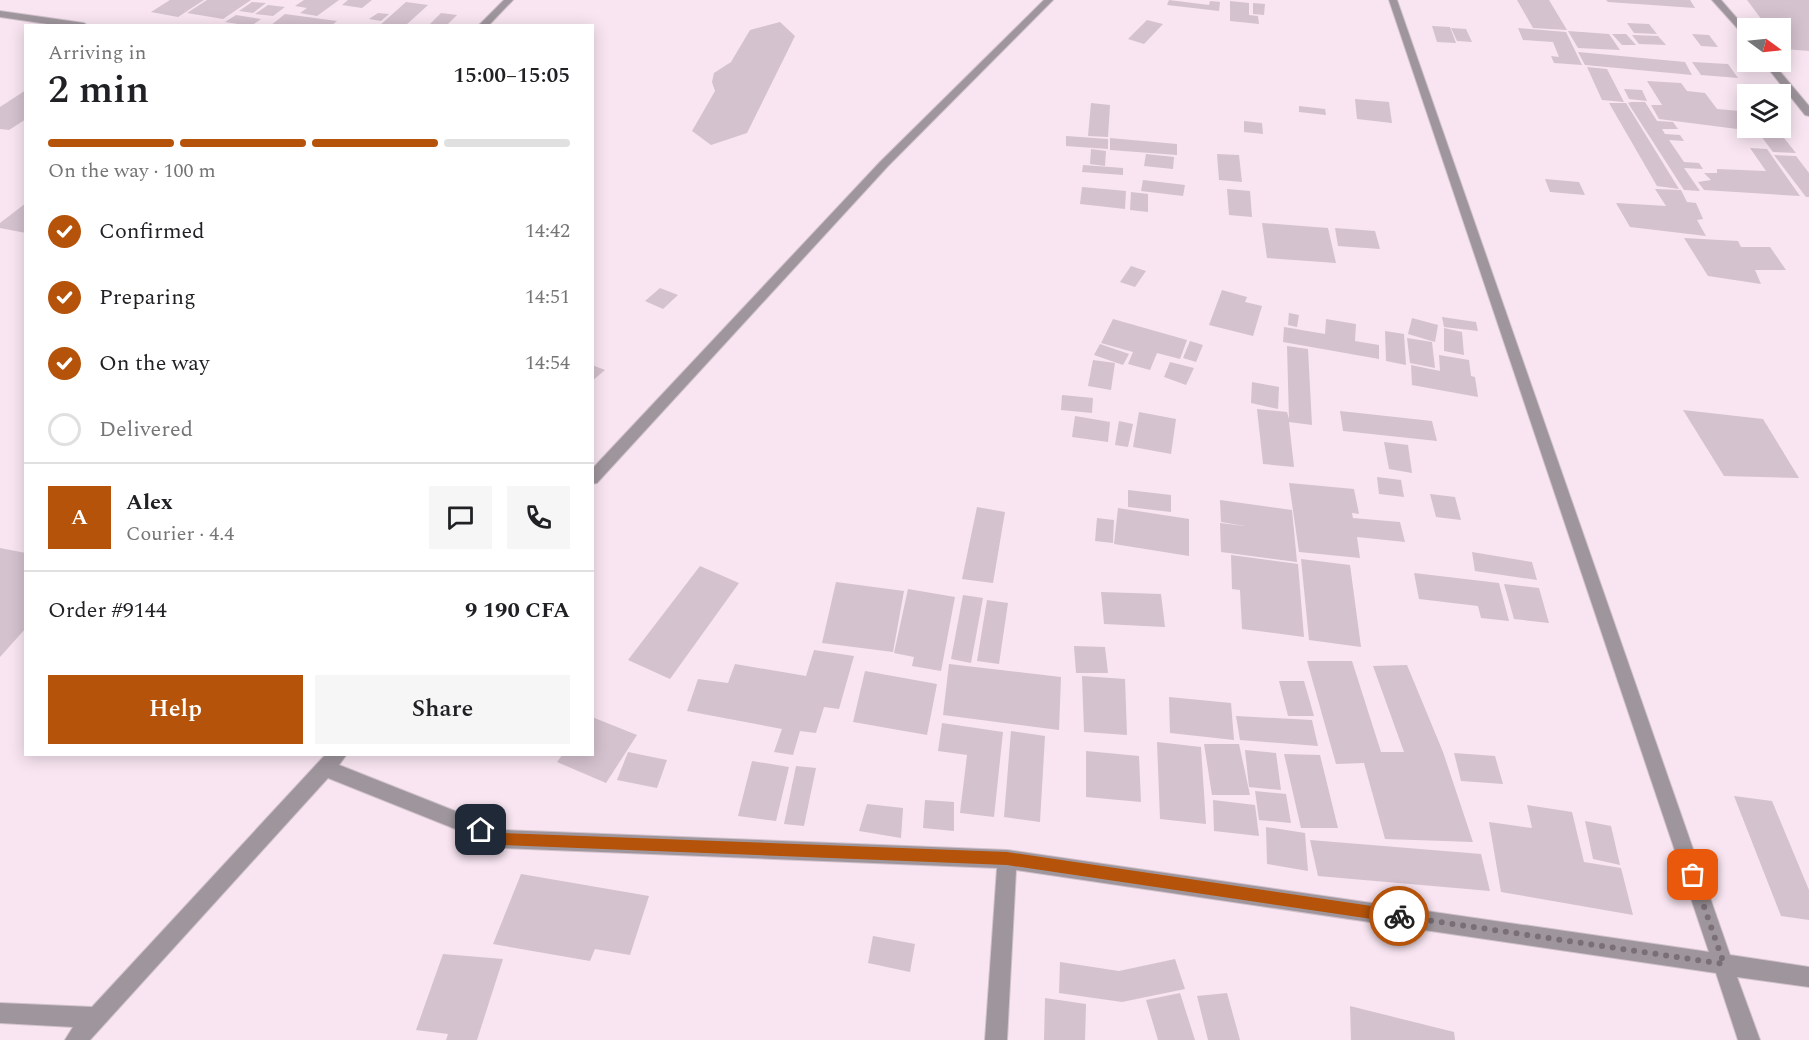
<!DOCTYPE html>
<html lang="en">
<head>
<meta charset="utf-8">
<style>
	body { margin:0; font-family:Spectral,serif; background:#f6f6f6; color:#202124; height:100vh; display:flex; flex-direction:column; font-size:22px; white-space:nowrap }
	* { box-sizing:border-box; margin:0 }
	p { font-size:20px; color:#757577 }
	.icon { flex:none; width:33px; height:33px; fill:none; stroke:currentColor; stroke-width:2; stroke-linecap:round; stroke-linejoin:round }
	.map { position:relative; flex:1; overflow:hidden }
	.panel { position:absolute; left:24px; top:24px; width:570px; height:732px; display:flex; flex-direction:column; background:#fff; border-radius:0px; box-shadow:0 3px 15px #0003 }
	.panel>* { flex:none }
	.needle { width:39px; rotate:105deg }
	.tools { position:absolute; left:1737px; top:18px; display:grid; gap:12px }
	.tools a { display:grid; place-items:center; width:54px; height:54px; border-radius:0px; background:#fff; box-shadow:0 3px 15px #0003; font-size:30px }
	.pin { position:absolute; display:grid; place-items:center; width:51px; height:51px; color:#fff; margin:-26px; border-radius:12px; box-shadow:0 3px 9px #0006 }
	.courier { position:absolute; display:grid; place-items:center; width:60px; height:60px; margin:-30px; border:4px solid #b45309; border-radius:50%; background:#fff; color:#222; box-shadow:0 2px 8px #0007 }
	.headline em { font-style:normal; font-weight:600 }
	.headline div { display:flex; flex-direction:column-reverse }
	.headline { display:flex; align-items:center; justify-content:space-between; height:102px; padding:0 24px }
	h1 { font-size:39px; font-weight:600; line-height:45px }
	.bar { display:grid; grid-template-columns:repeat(4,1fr); gap:9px 6px; align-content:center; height:72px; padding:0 24px }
	.bar i { height:8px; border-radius:4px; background:#e0e0e0 }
	.bar .on { background:#b45309 }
	.bar p { grid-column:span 4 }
	.line { display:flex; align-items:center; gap:15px; padding:0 24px; border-top:2px solid #e0e0e0 }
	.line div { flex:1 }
	.round { display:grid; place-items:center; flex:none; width:63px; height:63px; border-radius:0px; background:#f6f6f6 }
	ol { padding:0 24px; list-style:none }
	li { display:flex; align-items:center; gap:18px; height:66px }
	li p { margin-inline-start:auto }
	li .icon { padding:6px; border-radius:50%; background:#b45309; color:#fff; stroke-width:4 }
	li:last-child { color:#757577 }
	li i { width:33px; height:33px; border:3px solid #e0e0e0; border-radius:50% }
	.cta { display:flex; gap:12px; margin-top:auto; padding:12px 24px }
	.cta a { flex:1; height:69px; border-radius:0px; background:#b45309; color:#fff; font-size:24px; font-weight:600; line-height:69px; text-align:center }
	.cta a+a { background:#f6f6f6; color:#202124 }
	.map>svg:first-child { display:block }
</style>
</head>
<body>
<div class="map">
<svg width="1809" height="1040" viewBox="0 0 1809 1040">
	<rect width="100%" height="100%" fill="#f8e5f1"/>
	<g fill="#d4c2ce">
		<path d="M170,0H204L178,17L151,12Z"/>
		<path d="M207,0H251L223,19L187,13Z"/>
		<path d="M304,0H339L317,16L300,13L307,8L295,6Z"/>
		<path d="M348,0H372L362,8L342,5Z"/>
		<path d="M1169,0L1209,5L1210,1L1220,2L1219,11L1167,5Z"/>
		<path d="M1517,0H1549L1567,30L1533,28Z"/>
		<path d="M1606,0H1690L1695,8L1608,2Z"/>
		<path d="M1747,0H1809V51L1784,49L1780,45V28H1768Z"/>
		<path d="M1230,1L1249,3V15L1258,16L1259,24L1230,21Z"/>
		<path d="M252,2L266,3L253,13L239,11Z"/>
		<path d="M406,2L428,5L405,26H379Z"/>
		<path d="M1253,3L1265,4L1264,15L1253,14Z"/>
		<path d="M268,5L285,7L273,16L255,14Z"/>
		<path d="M378,13L389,14L381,21L369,19Z"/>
		<path d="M441,13L457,15L446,26H428Z"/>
		<path d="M285,14L337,21L331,26H270Z"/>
		<path d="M236,15L261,19L251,26L225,22Z"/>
		<path d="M1147,20L1163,24L1144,44L1128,39Z"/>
		<path d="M780,22L795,36L747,133L711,145L692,131L715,91L712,82L714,73L731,62L750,30Z"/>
		<path d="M1627,23L1649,24L1657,34L1634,33Z"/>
		<path d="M1432,26L1450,27L1456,43L1437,42Z"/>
		<path d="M1451,28L1466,29L1472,42L1457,41Z"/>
		<path d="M1518,28L1566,32L1582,65L1554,63L1551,56L1559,57L1553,42L1523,40Z"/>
		<path d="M1568,31L1609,34L1620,50L1578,48Z"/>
		<path d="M1612,34H1626L1636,45H1622Z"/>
		<path d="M1692,34L1709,35L1718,47L1701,46Z"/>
		<path d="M1632,35L1658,36L1666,45L1639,44Z"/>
		<path d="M1578,52L1685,62L1692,75L1585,65Z"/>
		<path d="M1692,62L1728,64L1738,78L1701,75Z"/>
		<path d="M1587,67L1607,69L1624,102L1602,100Z"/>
		<path d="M1647,81L1681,83L1687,91L1705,93L1717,109L1740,111L1748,122V128H1751L1753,131L1659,119L1651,105H1662Z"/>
		<path d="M1624,89L1642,90L1647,101L1629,99Z"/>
		<path d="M26,90V119L9,130L0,129V107Z"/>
		<path d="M1355,99L1389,102L1392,123L1357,119Z"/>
		<path d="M1631,102H1645L1657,121L1673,122L1678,129H1662L1665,134L1680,135L1684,141L1669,140L1684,162L1699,163L1703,169L1684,168L1700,191L1684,190L1628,103Z"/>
		<path d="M1091,103L1110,105L1108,137L1088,136Z"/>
		<path d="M1609,103H1626L1679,189L1657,186Z"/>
		<path d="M1299,106L1325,109L1326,115L1299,112Z"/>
		<path d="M1244,121L1262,123L1263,134L1244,132Z"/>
		<path d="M1755,128H1776L1796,153L1773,152Z"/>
		<path d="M1066,136L1108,139V149L1066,146Z"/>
		<path d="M1110,138L1177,144V155L1110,150Z"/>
		<path d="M1750,148L1767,149L1800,196L1704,190L1698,182L1711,180L1704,173H1717V169L1766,171Z"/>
		<path d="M1091,149L1106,151L1105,166L1090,164Z"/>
		<path d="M1146,154L1174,157L1173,169L1144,166Z"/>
		<path d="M1217,154L1239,155L1242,182L1219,180Z"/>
		<path d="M1774,155L1796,156L1809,173V197H1806Z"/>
		<path d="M1083,165L1123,168V175L1082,172Z"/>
		<path d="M1545,179L1579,182L1585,195L1550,192Z"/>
		<path d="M1143,180L1185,185L1183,196L1141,191Z"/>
		<path d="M1082,187L1126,191L1125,209L1080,204Z"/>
		<path d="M1227,189L1250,191L1252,217L1229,215Z"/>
		<path d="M1655,189L1681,190L1687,202L1696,203L1703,219L1697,220L1706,236L1630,227L1616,203L1666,206Z"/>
		<path d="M1131,192L1148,194V212L1130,210Z"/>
		<path d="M26,203V233L0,228V223Z"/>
		<path d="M1262,223L1328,228L1336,263L1267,258Z"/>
		<path d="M1335,228L1375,231L1380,249L1338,246Z"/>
		<path d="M1684,238L1738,241L1741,247H1770L1786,270H1755L1761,284L1708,276Z"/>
		<path d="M1131,266L1146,271L1135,287L1120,282Z"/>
		<path d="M660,288L678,295L663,309L645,301Z"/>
		<path d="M1222,290L1247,297L1245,302L1262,306L1253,336L1209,325Z"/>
		<path d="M1289,313L1299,315L1297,327L1288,325Z"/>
		<path d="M1442,317L1476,322L1478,331L1444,327Z"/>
		<path d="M1412,318L1438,325L1435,342L1408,334Z"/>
		<path d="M1113,319L1187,340L1180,359L1157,353L1150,370L1128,364L1133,352L1101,343Z"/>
		<path d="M1326,319L1356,324L1355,341L1379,345V359L1283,342L1284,327L1325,334Z"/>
		<path d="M1444,328L1462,332L1464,355L1444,351Z"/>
		<path d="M1385,331L1404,334L1406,365L1386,361Z"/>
		<path d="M1407,338L1432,342L1435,368L1410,363Z"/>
		<path d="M1190,341L1203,345L1196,362L1183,358Z"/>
		<path d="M1100,344L1129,354L1123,365L1094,355Z"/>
		<path d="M1287,346L1308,349L1312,425L1289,422L1294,467L1263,464L1257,409L1287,412L1289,419Z"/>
		<path d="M1439,355L1469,360L1471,376L1475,377L1478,397L1412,385L1411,365L1440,371Z"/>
		<path d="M1093,360L1115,363L1111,390L1088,386Z"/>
		<path d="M1170,362L1194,368L1186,385L1164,377Z"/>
		<path d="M592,365L605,370L592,381Z"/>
		<path d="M1252,382L1279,387L1278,409L1251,403Z"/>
		<path d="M1062,395L1093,398L1092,413L1061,410Z"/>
		<path d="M1683,410L1763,419L1799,478L1724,476Z"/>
		<path d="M1340,411L1432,421L1437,441L1343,431Z"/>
		<path d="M1139,412L1176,419L1171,454L1133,447Z"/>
		<path d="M1075,416L1110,422L1108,442L1072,437Z"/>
		<path d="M1119,421L1133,424L1128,447L1115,445Z"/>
		<path d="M1384,442L1408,445L1412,473L1389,469Z"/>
		<path d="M1377,477L1401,480L1404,497L1379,494Z"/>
		<path d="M1289,483L1354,489L1359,514L1352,513L1353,518L1400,522L1405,542L1357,537L1360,558L1299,552Z"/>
		<path d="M1128,490L1171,495V512L1128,507Z"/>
		<path d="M1430,494L1455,497L1461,520L1436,517Z"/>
		<path d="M1220,500L1292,510L1297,562L1221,552L1220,523L1245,526L1221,522Z"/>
		<path d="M977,507L1005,512L993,583L962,579Z"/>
		<path d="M1118,508L1189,519V556L1114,544Z"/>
		<path d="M1097,518L1114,520L1113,543L1095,541Z"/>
		<path d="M0,548L26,553V628L0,657Z"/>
		<path d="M1472,552L1532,562L1537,580L1475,571Z"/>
		<path d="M1231,555L1298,564L1304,637L1242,629L1240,590L1232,589Z"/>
		<path d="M1301,559L1350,565L1361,647L1309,640Z"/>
		<path d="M700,566L739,583L670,679L628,660Z"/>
		<path d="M1414,573L1499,583L1509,621L1481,618L1478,606L1419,599Z"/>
		<path d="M836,582L904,591L893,652L822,643Z"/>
		<path d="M1504,584L1539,588L1549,623L1514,619Z"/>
		<path d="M908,589L955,597L941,671L912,666L914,657L894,653Z"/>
		<path d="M1101,592L1161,594L1165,627L1104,624Z"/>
		<path d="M963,595L983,598L971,663L951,659Z"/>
		<path d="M987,600L1008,603L999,664L977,661Z"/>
		<path d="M1074,646L1105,647L1108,673H1076Z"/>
		<path d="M814,650L854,656L839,709L824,707L816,733L800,731L793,755L774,752L782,729L687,711L698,679L728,683L735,664L806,676Z"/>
		<path d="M1307,661H1352L1381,752H1404L1373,666L1407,665L1443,752L1473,842L1385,839L1364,763L1336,764Z"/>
		<path d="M949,664L1061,677L1059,730L943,715Z"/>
		<path d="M865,671L937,684L927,735L853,722Z"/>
		<path d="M1082,676L1125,679L1127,735L1084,732Z"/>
		<path d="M1279,681H1304L1314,716H1288Z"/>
		<path d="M1169,697L1231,703L1234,740L1170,733Z"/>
		<path d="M1236,716L1312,720L1318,746L1240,740Z"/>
		<path d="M592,717L637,735L606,783L557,762L563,754H592Z"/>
		<path d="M942,723L1003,732L994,817L960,813L967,755L938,751Z"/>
		<path d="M1011,731L1045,736L1040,822L1004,817Z"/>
		<path d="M1157,742L1201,747L1206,824L1160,819Z"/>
		<path d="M1204,744H1239L1250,795H1212Z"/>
		<path d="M1245,750L1276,753L1281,790L1249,787Z"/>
		<path d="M1086,751L1139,756L1141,802L1086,797Z"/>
		<path d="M628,752L667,760L657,788L617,780Z"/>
		<path d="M1454,753L1495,756L1503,784L1461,781Z"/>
		<path d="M1284,754L1320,755L1338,828H1301Z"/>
		<path d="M752,761L789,767L776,821L738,816Z"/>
		<path d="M796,766L816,768L804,826L784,824Z"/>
		<path d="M1255,791L1286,794L1291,823L1259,820Z"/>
		<path d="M1734,796L1772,801L1809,890V920L1781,916Z"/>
		<path d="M925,800L954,802V831L923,828Z"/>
		<path d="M1213,800L1255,805L1259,836L1214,831Z"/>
		<path d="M867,804L903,808L901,838L859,831Z"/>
		<path d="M1527,805L1572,812L1584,862L1621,868L1633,915L1501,892L1489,822L1532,828Z"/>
		<path d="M1585,821L1611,826L1620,865L1593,859Z"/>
		<path d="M1266,827L1305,833L1308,871L1267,864Z"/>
		<path d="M1310,840L1481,854L1490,891L1318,876Z"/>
		<path d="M521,874L649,896L630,955L595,949L590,961L493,944Z"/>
		<path d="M873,936L915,944L910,972L868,963Z"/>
		<path d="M443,954L503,959L477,1040H446L448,1034L416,1030Z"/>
		<path d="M1175,959L1185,989L1122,1002L1059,993L1060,962L1119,971Z"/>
		<path d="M1180,993L1195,1040H1158L1146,1000Z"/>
		<path d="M1227,993L1240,1040H1208L1197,996Z"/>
		<path d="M1045,998L1086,1004L1085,1040H1044Z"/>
		<path d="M1350,1006L1454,1032L1455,1040H1351Z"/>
	</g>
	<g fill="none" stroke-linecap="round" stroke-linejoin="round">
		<g stroke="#d1c1cb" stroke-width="2">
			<g id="minor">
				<path d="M504,0H513L488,26H478Z"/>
				<path d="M1044,0H1053L888,166L597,483L592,484V469L880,162Z"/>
				<path d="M1389,0H1397L1730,955L1809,967V987L1737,977L1760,1040H1738L1716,973L1016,870L1007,1040H985L997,868L503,848L328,778L90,1040H65L73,1027L0,1023V1003L92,1007L326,754H347L339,765L503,830L1007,850L1709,952Z"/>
				<path d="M1712,0H1721L1748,31V40Z"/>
				<path d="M0,11L84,23L88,26H61L0,17Z"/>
				<path d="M1763,62H1772L1809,106V116L1805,115Z"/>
			</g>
		</g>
		<use href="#minor" fill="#9e969c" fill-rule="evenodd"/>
	</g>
	<path fill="#b45309" d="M481,824L503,833L1007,852L1399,910L1403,912L1405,916L1403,921L1399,923L1007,865L503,845L477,834L475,830Z"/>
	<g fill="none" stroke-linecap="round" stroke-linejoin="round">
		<path stroke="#7a6f76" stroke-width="6" stroke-dasharray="0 10.8" d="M1399,916L1724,964L1693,875"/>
	</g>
</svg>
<div class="tools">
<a><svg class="needle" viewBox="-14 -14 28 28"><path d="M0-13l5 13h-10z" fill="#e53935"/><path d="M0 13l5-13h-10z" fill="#757577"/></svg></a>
<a><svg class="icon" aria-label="layers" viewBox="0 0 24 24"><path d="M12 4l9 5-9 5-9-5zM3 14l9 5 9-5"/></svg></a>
</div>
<div class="pin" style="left:1693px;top:875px;background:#ea580c"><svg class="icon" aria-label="bag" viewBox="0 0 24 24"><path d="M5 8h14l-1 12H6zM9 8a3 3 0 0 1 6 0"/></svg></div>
<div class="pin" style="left:481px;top:830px;background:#1f2937"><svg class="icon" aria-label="home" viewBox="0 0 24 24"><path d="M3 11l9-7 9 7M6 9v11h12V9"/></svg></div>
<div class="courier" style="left:1399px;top:916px"><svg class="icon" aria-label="bike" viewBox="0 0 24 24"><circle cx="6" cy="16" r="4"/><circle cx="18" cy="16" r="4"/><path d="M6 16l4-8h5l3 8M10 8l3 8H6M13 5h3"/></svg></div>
<section class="panel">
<div class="headline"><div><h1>2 min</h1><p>Arriving in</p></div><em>15:00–15:05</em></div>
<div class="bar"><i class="on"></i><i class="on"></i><i class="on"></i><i></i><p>On the way · 100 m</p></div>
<ol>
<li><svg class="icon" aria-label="check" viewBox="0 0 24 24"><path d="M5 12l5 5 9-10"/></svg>Confirmed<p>14:42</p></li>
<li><svg class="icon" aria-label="check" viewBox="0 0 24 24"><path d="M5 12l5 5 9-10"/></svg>Preparing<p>14:51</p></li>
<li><svg class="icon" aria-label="check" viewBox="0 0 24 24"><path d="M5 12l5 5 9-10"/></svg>On the way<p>14:54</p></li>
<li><i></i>Delivered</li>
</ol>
<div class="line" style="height:108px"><b class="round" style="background:#b45309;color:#fff">A</b><div><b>Alex</b><p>Courier · 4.4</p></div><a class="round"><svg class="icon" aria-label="chat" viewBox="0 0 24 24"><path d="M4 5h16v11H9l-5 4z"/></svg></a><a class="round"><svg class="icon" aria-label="phone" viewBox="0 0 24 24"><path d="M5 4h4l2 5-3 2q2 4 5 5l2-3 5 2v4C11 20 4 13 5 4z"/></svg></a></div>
<div class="line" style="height:78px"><div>Order #9144</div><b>9 190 CFA</b></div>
<div class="cta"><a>Help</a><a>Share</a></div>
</section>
</div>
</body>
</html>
